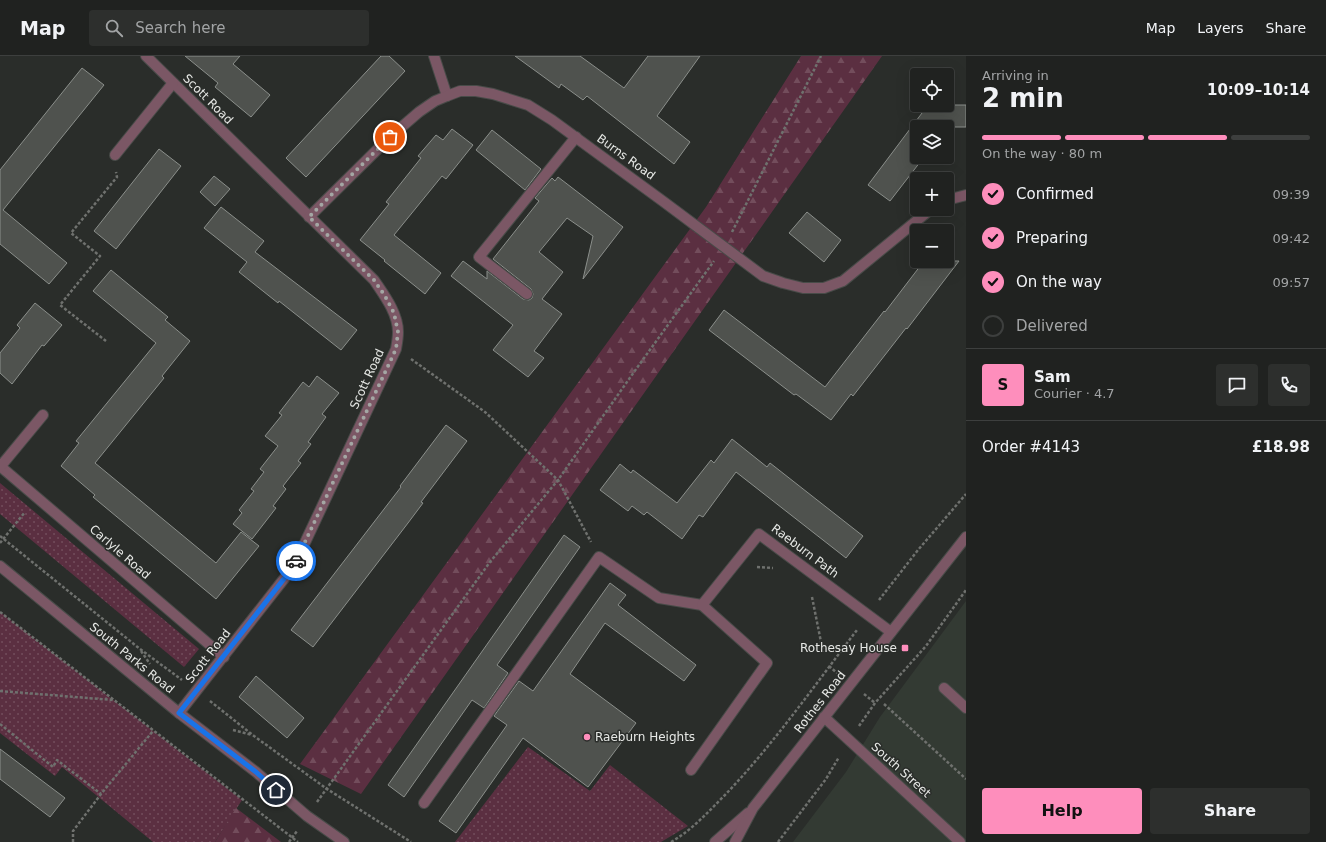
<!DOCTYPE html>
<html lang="en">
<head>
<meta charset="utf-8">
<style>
	body { margin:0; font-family:"DejaVu Sans",sans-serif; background:#2d2f2d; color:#f1f3f6; height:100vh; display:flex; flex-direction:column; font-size:15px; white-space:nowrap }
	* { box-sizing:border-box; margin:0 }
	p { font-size:13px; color:#a2a4a5 }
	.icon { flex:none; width:22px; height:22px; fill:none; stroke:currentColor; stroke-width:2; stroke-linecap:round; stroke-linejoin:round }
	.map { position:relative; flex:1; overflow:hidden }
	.details { display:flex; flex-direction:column; background:#202220; width:360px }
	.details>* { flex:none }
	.tools { position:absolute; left:910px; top:12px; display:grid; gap:8px }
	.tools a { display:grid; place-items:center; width:44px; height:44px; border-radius:4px; background:#202220; box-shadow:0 4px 16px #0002,0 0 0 1px #3d3f3e; font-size:20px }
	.pin { position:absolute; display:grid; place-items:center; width:34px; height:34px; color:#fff; margin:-17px; border:2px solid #fff; border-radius:50%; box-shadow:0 1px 4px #0007 }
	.courier { position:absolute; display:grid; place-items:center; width:40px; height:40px; margin:-20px; border:3px solid #1a73e8; border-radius:50%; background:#fff; color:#222; box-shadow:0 1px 5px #0007 }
	.overview em { font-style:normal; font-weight:700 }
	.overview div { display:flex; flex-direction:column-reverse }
	.overview { display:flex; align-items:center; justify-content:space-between; height:68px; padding:0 16px }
	h1 { font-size:26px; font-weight:700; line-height:30px }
	.bar { display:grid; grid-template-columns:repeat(4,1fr); gap:6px 4px; align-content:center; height:48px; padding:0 16px }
	.bar i { height:5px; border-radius:3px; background:#3d3f3e }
	.bar .current { background:#fe8ebc }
	.bar p { grid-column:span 4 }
	.line { display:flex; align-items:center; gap:10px; padding:0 16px; border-top:1px solid #3d3f3e }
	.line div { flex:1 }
	.round { display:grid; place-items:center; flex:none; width:42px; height:42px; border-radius:4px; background:#2d2f2d }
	ol { padding:0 16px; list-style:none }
	li { display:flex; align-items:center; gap:12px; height:44px }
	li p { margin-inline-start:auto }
	li .icon { padding:4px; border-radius:50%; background:#fe8ebc; color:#111; stroke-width:4 }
	li:last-child { color:#a2a4a5 }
	li i { width:22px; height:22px; border:2px solid #3d3f3e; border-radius:50% }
	.primary-button { display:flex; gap:8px; margin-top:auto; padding:8px 16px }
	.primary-button a { flex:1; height:46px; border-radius:4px; background:#fe8ebc; color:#111; font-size:16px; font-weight:700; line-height:46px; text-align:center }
	.primary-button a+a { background:#2d2f2d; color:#f1f3f6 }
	header { display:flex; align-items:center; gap:24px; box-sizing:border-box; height:56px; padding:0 20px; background:#202220; border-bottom:1px solid #3d3f3e }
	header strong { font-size:19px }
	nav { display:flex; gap:22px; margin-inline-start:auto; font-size:14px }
	.search { width:280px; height:36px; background:#2d2f2d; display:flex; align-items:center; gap:10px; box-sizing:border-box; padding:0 14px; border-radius:4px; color:#a2a4a5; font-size:15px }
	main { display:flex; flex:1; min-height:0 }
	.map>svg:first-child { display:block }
</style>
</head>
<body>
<header>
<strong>Map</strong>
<div class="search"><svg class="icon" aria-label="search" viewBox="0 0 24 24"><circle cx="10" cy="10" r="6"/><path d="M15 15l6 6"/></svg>Search here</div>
<nav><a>Map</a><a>Layers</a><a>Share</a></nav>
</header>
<main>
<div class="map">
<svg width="966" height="786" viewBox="0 0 966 786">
	<defs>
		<pattern id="grass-dots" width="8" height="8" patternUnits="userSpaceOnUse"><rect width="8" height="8" fill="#5b2f41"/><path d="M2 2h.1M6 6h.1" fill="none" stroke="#734d5c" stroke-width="1.8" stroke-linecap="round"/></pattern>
		<pattern id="forest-firs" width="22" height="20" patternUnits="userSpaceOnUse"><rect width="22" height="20" fill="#5b2f41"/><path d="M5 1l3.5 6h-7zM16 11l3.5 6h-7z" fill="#734d5c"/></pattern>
	</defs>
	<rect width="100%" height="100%" fill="#2a2d2a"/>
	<path fill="#333a33" d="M966,545V786H793L846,716L880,661Z"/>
	<g fill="url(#grass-dots)">
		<path d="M0,427L199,593L184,611L0,458Z"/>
		<path d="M0,556L242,744L215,786H153L62,711L55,720L0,677Z"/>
		<path d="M528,691L590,735L610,709L688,770L661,786H455Z"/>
	</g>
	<g fill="url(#forest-firs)">
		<path d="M801,0H882L361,738L300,708L706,151Z"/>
		<path d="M236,752L281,786H215Z"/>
	</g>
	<g fill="#4f524e" stroke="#8b8f8b">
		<path d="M185,0H240L233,8L270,39L251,61L215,31L218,27Z"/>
		<path d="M381,0H389L405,15L306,121L286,102Z"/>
		<path d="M515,0H580L624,32L648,0H700L657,60L690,86L674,108L587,40L583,44L561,28L559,32Z"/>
		<path d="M82,12L104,29L3,154L67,207L49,228L0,188V114Z"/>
		<path d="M928,49H966V71H917V101H924L890,145L868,129Z"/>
		<path d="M452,73L473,89L446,123L442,120L394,179L441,217L425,238L384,205L385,204L360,184L389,148L386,146L421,102L418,100L436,79L443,84Z"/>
		<path d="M492,74L541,113L525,134L476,94Z"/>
		<path d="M159,93L181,110L116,193L94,175Z"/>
		<path d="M214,120L230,133L215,150L200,136Z"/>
		<path d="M558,121L623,171L583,223L593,180L567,162L539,196L563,216L542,243L562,258L534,295L544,302L528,321L493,294L513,269L451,220L463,205L487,223V215L523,243L529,244L532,242L533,238L531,233L493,203L539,145L535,142L552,122L555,125Z"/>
		<path d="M221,151L264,185L255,196L357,274L341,294L279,245L278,247L239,216L247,206L204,172Z"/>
		<path d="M807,156L841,184L824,206L789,177Z"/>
		<path d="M924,205H959L907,273L906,272L853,340L851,338L831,364L796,338L794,339L709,274L724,254L825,331L884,255L885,256Z"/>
		<path d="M111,214L168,261L165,264L190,285L162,320L164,322L95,407L216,507L241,476L259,490L216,543L93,441L95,439L61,410L79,387L76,385L156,287L93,235Z"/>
		<path d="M35,247L62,269L44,290L42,289L12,328L0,317V297L20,272L17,269Z"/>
		<path d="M317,320L339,337L322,358L326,361L308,386L311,388L298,405L301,407L283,430L286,433L273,450L276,452L252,483L233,468L242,457L239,454L254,435L251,433L264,416L260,413L278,390L265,380L282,359L279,357L303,326L309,331Z"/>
		<path d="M446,369L467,385L421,446L423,447L408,467L313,591L291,574L401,431L400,430Z"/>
		<path d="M732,383L767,411L770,407L863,480L846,502L736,416L703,461L699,459L682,483L647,456L644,459L632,450L628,455L600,434L620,408L631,417L633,414L677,447L711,404L714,407Z"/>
		<path d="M564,479L580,491L497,609L508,617L484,652L472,644L404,741L388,729Z"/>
		<path d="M610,527L626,539L618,549L696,609L684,625L605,567L570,618L636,667L588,731L523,682L456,777L439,765L507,669L494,660L519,625L533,635Z"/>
		<path d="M256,620L304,662L287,682L239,641Z"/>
		<path d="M0,693L65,742L50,761L0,723Z"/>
	</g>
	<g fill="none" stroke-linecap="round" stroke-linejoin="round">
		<g stroke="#484b48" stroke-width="12">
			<g id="service">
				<path d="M434,0L447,40"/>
				<path d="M527,238L479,201L576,81"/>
				<path d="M944,632L966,652"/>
				<path d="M424,747L599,501L659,542L702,549"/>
			</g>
		</g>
		<g stroke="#484b48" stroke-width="12">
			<g id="minor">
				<path d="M146,0L374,224C384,239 398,257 398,276C398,282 397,287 396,293L294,510L179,657"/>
				<path d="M115,99L173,27"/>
				<path d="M947,144L966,139"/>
				<path d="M309,161L390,81L419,56L435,45L447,40L460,35H476L493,38L528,49L552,64L664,146L763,220L783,227L803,232H824L843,225L931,153"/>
				<path d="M0,410L224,601"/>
				<path d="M0,411L43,359"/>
				<path d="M824,661L960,786"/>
				<path d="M691,714L767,607L702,549L759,478L891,576"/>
			</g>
		</g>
		<g stroke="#484b48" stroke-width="12">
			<g id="tertiary">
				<path d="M0,510L179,657L256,716L307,760L344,786"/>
				<path d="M715,786L748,757"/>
				<path d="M735,786L753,752L966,481"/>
			</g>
		</g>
		<g stroke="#6f716e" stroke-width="2.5" stroke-dasharray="3 2" stroke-linecap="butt">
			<path d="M732,176L821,0"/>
			<path d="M106,285L60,249L100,200L71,177L117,121L116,116"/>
			<path d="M411,303L485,356L558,424L591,486"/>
			<path d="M0,480L140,593L182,624"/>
			<path d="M0,487L25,456"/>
			<path d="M757,511L773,512"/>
			<path d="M812,541L823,596"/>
			<path d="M879,544L918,494L966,438"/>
			<path d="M0,556L298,786"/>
			<path d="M141,595L150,608"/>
			<path d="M829,610L837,617"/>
			<path d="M0,635L113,644"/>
			<path d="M864,638L875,647"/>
			<path d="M210,645L254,680L327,733L411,786"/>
			<path d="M884,648L966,723"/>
			<path d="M0,668L53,711L57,704L101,738"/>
			<path d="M859,670L875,647L926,590L966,534"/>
			<path d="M233,674L252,679"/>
			<path d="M317,746L490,506L558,424L634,316L714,205"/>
			<path d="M73,786V775L101,738L153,675"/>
			<path d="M289,786L297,775"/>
			<path d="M671,786C692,774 707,757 724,740C773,689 814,630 857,574"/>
			<path d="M778,786L826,723L839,701"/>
		</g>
		<use href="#service" stroke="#7b5765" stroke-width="10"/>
		<use href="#minor" stroke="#7b5765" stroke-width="10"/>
		<use href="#tertiary" stroke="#7b5765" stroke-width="10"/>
	</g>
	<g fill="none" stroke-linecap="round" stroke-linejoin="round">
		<path stroke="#a4a7a4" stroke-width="4" stroke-dasharray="0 7.2" d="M296,505L396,293L398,276L394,257L385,240L374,224L309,161L390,81"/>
		<path stroke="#1a73e8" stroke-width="5" d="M276,734L256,716L179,657L294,510L296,505"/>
	</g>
	<g fill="#fe8ebc" stroke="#2a2d2a" stroke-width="1.5">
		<rect x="901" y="588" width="8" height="8" rx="2"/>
		<circle cx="587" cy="681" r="4"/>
	</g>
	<g text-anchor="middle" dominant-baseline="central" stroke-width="3" stroke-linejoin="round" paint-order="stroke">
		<g font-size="12" fill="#e6e8e5" stroke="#2a2d2a">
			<text transform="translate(208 43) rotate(45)">Scott Road</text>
			<text transform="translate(626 101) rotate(36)">Burns Road</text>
			<text transform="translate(367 323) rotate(-65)">Scott Road</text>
			<text transform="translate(805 495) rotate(37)">Raeburn Path</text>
			<text transform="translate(120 496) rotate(41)">Carlyle Road</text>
			<text transform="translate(208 600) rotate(-52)">Scott Road</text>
			<text transform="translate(132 602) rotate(39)">South Parks Road</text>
			<text transform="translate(820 646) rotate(-52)">Rothes Road</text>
			<text transform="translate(901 714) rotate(42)">South Street</text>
		</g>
		<g font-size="12" fill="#e6e8e5" stroke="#2a2d2a" text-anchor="end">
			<text x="897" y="592">Rothesay House</text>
			<text x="595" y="681" text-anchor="start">Raeburn Heights</text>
		</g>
	</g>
</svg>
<div class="tools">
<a><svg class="icon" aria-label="locate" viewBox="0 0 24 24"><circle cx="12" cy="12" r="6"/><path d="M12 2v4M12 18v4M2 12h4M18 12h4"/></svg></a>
<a><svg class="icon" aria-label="layers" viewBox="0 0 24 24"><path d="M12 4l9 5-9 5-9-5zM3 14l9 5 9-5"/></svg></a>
<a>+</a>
<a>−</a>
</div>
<div class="pin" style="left:390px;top:81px;background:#ea580c"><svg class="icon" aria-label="bag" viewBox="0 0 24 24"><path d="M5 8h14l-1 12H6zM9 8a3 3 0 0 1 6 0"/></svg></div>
<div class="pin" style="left:276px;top:734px;background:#1f2937"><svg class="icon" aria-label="home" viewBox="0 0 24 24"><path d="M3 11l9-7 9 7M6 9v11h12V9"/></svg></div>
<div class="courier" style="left:296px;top:505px"><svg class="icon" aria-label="car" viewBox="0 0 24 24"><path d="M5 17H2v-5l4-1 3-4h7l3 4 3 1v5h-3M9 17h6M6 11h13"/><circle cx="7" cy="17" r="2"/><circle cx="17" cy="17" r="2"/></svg></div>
</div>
<section class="details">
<div class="overview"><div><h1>2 min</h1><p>Arriving in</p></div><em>10:09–10:14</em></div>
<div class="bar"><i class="current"></i><i class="current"></i><i class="current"></i><i></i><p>On the way · 80 m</p></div>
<ol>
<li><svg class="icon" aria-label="check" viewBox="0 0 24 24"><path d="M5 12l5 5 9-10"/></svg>Confirmed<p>09:39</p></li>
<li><svg class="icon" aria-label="check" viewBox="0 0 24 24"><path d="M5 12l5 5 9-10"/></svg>Preparing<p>09:42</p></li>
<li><svg class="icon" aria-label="check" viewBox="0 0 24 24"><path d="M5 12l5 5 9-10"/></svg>On the way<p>09:57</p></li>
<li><i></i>Delivered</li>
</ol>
<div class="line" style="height:72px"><b class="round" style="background:#fe8ebc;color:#111">S</b><div><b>Sam</b><p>Courier · 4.7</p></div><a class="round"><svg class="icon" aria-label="chat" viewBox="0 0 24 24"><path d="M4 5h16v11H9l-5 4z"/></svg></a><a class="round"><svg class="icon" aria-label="phone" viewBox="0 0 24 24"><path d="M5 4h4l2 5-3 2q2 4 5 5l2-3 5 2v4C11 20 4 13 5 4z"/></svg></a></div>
<div class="line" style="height:52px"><div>Order #4143</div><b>£18.98</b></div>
<div class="primary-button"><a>Help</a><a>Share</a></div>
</section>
</main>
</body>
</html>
